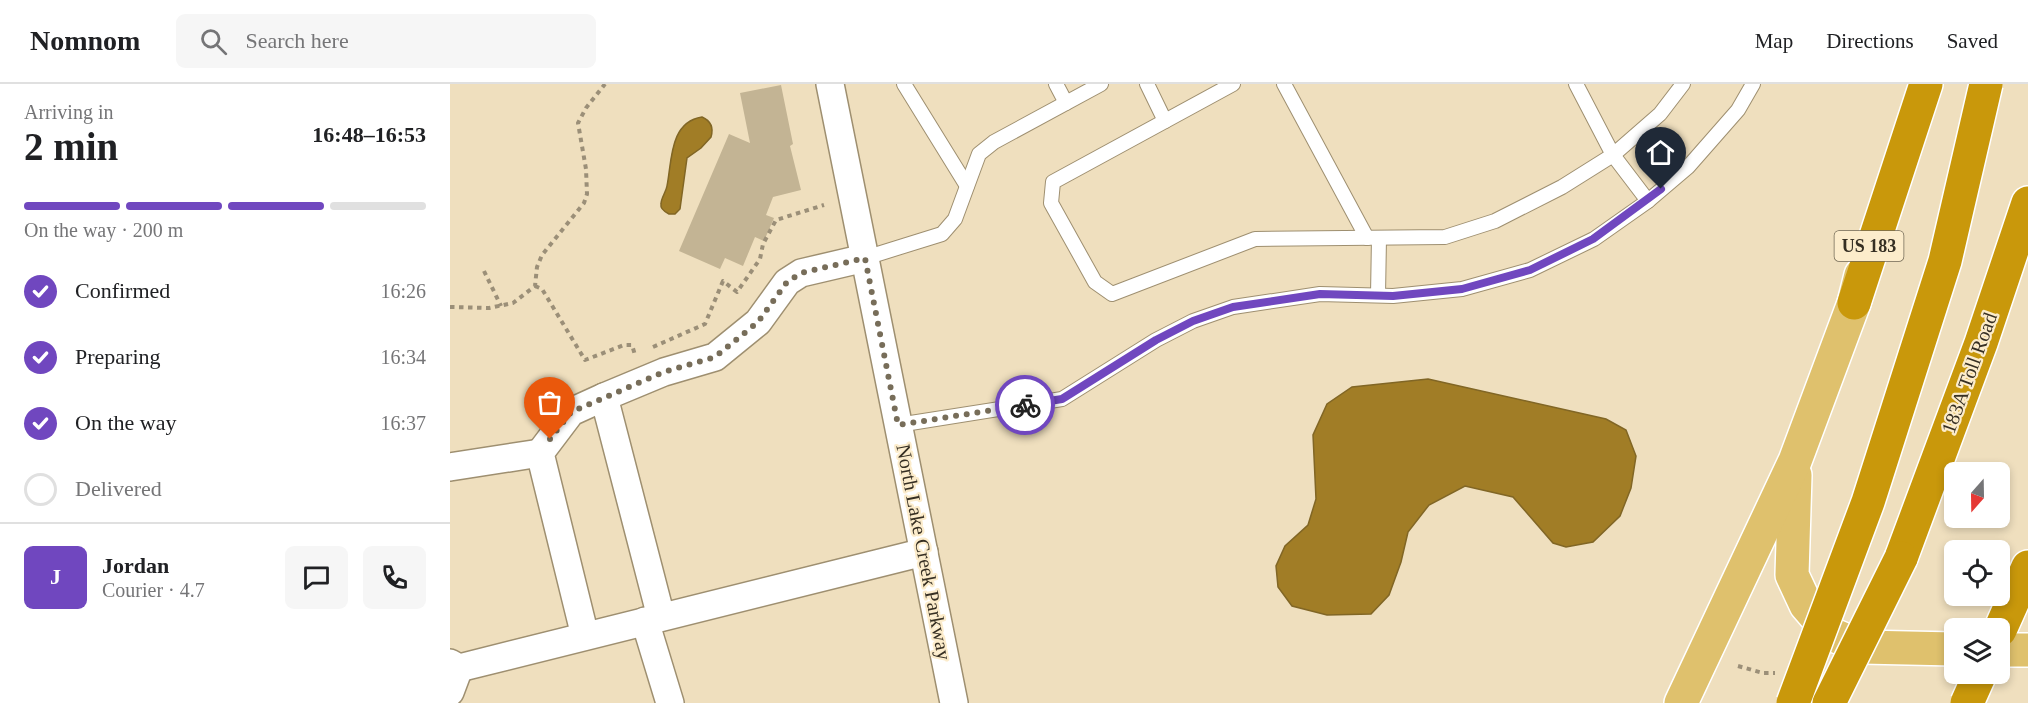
<!DOCTYPE html>
<html lang="en">
<head>
<meta charset="utf-8">
<style>
	body { margin:0; font-family:Georgia,serif; background:#f6f6f6; color:#202124; height:100vh; display:flex; flex-direction:column; font-size:22px; white-space:nowrap }
	* { box-sizing:border-box; margin:0 }
	p { font-size:20px; color:#757577 }
	.icon { flex:none; width:33px; height:33px; fill:none; stroke:currentColor; stroke-width:2; stroke-linecap:round; stroke-linejoin:round }
	.map { position:relative; flex:1; overflow:hidden }
	.panel { display:flex; flex-direction:column; background:#fff; width:450px }
	.panel>* { flex:none }
	.needle { width:39px; rotate:200deg }
	.fabs { position:absolute; left:1494px; top:378px; display:grid; gap:12px }
	.fabs a { display:grid; place-items:center; width:66px; height:66px; border-radius:9px; background:#fff; box-shadow:0 3px 9px #0003; font-size:30px }
	.pin { position:absolute; display:grid; place-items:center; width:51px; height:51px; color:#fff; margin:-62px -26px; border-radius:50% 50% 50% 0; rotate:-45deg; box-shadow:0 0 6px #0007 }
	.pin .icon { rotate:45deg }
	.courier { position:absolute; display:grid; place-items:center; width:60px; height:60px; margin:-30px; border:4px solid #7047bf; border-radius:50%; background:#fff; color:#222; box-shadow:0 2px 8px #0007 }
	.summary em { font-style:normal; font-weight:700 }
	.summary div { display:flex; flex-direction:column-reverse }
	.summary { display:flex; align-items:center; justify-content:space-between; height:102px; padding:0 24px }
	h1 { font-size:39px; font-weight:700; line-height:45px }
	.bar { display:grid; grid-template-columns:repeat(4,1fr); gap:9px 6px; align-content:center; height:72px; padding:0 24px }
	.bar i { height:8px; border-radius:4px; background:#e0e0e0 }
	.bar .selected { background:#7047bf }
	.bar p { grid-column:span 4 }
	.line { display:flex; align-items:center; gap:15px; padding:0 24px; border-top:2px solid #e0e0e0 }
	.line div { flex:1 }
	.round { display:grid; place-items:center; flex:none; width:63px; height:63px; border-radius:9px; background:#f6f6f6 }
	ol { padding:0 24px; list-style:none }
	li { display:flex; align-items:center; gap:18px; height:66px }
	li p { margin-inline-start:auto }
	li .icon { padding:6px; border-radius:50%; background:#7047bf; color:#fff; stroke-width:4 }
	li:last-child { color:#757577 }
	li i { width:33px; height:33px; border:3px solid #e0e0e0; border-radius:50% }
	header { display:flex; align-items:center; gap:36px; box-sizing:border-box; height:84px; padding:0 30px; background:#fff; border-bottom:2px solid #e0e0e0 }
	header strong { font-size:28px }
	nav { display:flex; gap:33px; margin-inline-start:auto; font-size:21px }
	.search { width:420px; height:54px; background:#f6f6f6; display:flex; align-items:center; gap:15px; box-sizing:border-box; padding:0 21px; border-radius:9px; color:#757577; font-size:22px }
	main { display:flex; flex:1; min-height:0 }
	.map>svg:first-child { display:block }
</style>
</head>
<body>
<header>
<strong>Nomnom</strong>
<div class="search"><svg class="icon" aria-label="search" viewBox="0 0 24 24"><circle cx="10" cy="10" r="6"/><path d="M15 15l6 6"/></svg>Search here</div>
<nav><a>Map</a><a>Directions</a><a>Saved</a></nav>
</header>
<main>
<section class="panel">
<div class="summary"><div><h1>2 min</h1><p>Arriving in</p></div><em>16:48–16:53</em></div>
<div class="bar"><i class="selected"></i><i class="selected"></i><i class="selected"></i><i></i><p>On the way · 200 m</p></div>
<ol>
<li><svg class="icon" aria-label="check" viewBox="0 0 24 24"><path d="M5 12l5 5 9-10"/></svg>Confirmed<p>16:26</p></li>
<li><svg class="icon" aria-label="check" viewBox="0 0 24 24"><path d="M5 12l5 5 9-10"/></svg>Preparing<p>16:34</p></li>
<li><svg class="icon" aria-label="check" viewBox="0 0 24 24"><path d="M5 12l5 5 9-10"/></svg>On the way<p>16:37</p></li>
<li><i></i>Delivered</li>
</ol>
<div class="line" style="height:108px"><b class="round" style="background:#7047bf;color:#fff">J</b><div><b>Jordan</b><p>Courier · 4.7</p></div><a class="round"><svg class="icon" aria-label="chat" viewBox="0 0 24 24"><path d="M4 5h16v11H9l-5 4z"/></svg></a><a class="round"><svg class="icon" aria-label="phone" viewBox="0 0 24 24"><path d="M5 4h4l2 5-3 2q2 4 5 5l2-3 5 2v4C11 20 4 13 5 4z"/></svg></a></div>
</section>
<div class="map">
<svg width="1578" height="619" viewBox="0 0 1578 619">
	<rect width="100%" height="100%" fill="#efdfbe"/>
	<g fill="#a17d26" stroke="#816625" stroke-width="1.5">
		<path d="M252,33C261,37 264,43 261,53L251,64L237,74L230,125L225,130H219C215,128 210,125 211,120C211,114 216,108 217,102C222,78 219,38 252,33Z"/>
		<path d="M978,295L1156,335L1176,346L1186,372L1181,404L1170,432L1143,458L1116,463L1103,459L1063,413L1015,402L979,421L958,448L951,478L939,511L921,530L877,531L842,522L828,503L826,482L835,462L858,441L866,415L863,351L877,320L902,303Z"/>
	</g>
	<path fill="#c3b494" d="M331,1L343,60L340,62L351,106L323,113L316,131L324,134L314,157L305,153L293,182L275,174L270,185L229,167L279,50L300,59L290,9Z"/>
	<g fill="none" stroke-linecap="round" stroke-linejoin="round">
		<g stroke="#9e8f70" stroke-width="16">
			<g id="lane">
				<path d="M454,0L517,102"/>
				<path d="M606,0L616,19"/>
				<path d="M697,0L715,37"/>
				<path d="M783,0L603,98L601,119L645,198L662,210L805,155L995,153L1045,137L1112,103L1163,71L1198,117"/>
				<path d="M834,0L917,154"/>
				<path d="M1126,0L1163,71L1210,30L1233,0"/>
				<path d="M415,174L492,150L505,135L529,70L544,58L651,0"/>
				<path d="M928,211L929,154"/>
				<path d="M448,341L612,315L706,256L743,237L783,223L870,210L943,212L1012,205L1080,186L1144,155L1198,117L1238,83L1288,26L1303,0"/>
			</g>
		</g>
		<g stroke="#9e8f70" stroke-width="30">
			<g id="street">
				<path d="M380,0L504,619"/>
				<path d="M0,383L90,369"/>
				<path d="M211,533L154,313L214,288L265,273L308,238L337,198L351,189L415,174"/>
				<path d="M195,537L220,619"/>
				<path d="M135,552L90,369L121,328L154,313"/>
				<path d="M0,579L9,584L474,468"/>
				<path d="M0,608L9,584"/>
			</g>
		</g>
		<g stroke="#fff" stroke-width="36">
			<g id="primary">
				<path d="M1345,391L1342,491L1356,521L1381,550L1412,563L1504,565"/>
				<path d="M1550,566H1578"/>
				<path d="M1231,619L1345,377L1404,219L1411,191"/>
			</g>
		</g>
		<g stroke="#fff" stroke-width="36">
			<g id="highway">
				<path d="M1404,219L1476,0"/>
				<path d="M1451,474L1531,259L1578,119"/>
				<path d="M1550,546L1578,483"/>
			</g>
		</g>
		<g stroke="#9b8f78" stroke-width="4" stroke-dasharray="4.5 4.5" stroke-linecap="butt">
			<path d="M34,187L51,222"/>
			<path d="M85,202L92,205L135,276L174,261H182L185,271"/>
			<path d="M0,223L39,224L63,219L85,202L87,183L92,171L134,119L137,110L136,85L128,39L136,24L155,0"/>
			<path d="M203,263L255,240L273,197L287,208L310,175L313,160L326,136L374,121"/>
			<path d="M1288,582L1313,589H1325"/>
		</g>
		<use href="#lane" stroke="#fff" stroke-width="14"/>
		<use href="#street" stroke="#fff" stroke-width="27"/>
		<use href="#primary" stroke="#dfc16d" stroke-width="33"/>
		<use href="#highway" stroke="#c9980b" stroke-width="33"/>
		<g stroke="#fff" stroke-width="36" stroke-linecap="butt">
			<g id="highway-bridge">
				<path d="M1343,619L1418,418L1495,177L1536,0"/>
				<path d="M1379,619L1451,474"/>
				<path d="M1517,619L1530,590"/>
			</g>
		</g>
		<use href="#highway-bridge" stroke="#c9980b" stroke-width="33"/>
	</g>
	<g fill="none" stroke-linecap="round" stroke-linejoin="round">
		<path stroke="#776d59" stroke-width="6" stroke-dasharray="0 10.8" d="M100,355L121,328L214,288L265,273L308,238L337,198L351,189L415,174L448,341L575,321"/>
		<path stroke="#7047bf" stroke-width="8" d="M575,321L612,315L706,256L743,237L783,223L870,210L943,212L1012,205L1080,186L1143,155L1211,105"/>
	</g>
	<g text-anchor="middle" dominant-baseline="central" stroke-width="4.5" stroke-linejoin="round" paint-order="stroke">
		<rect fill="#fceccb" stroke="#716855" stroke-width="1.5" x="1384.5" y="147" width="69" height="30" rx="4.5"/>
		<g font-size="18" font-weight="bold" fill="#362f23">
			<text x="1419" y="162">US 183</text>
		</g>
		<g font-size="20" fill="#362f23" stroke="#fceccb">
			<text transform="translate(1519 289) rotate(-70)">183A Toll Road</text>
			<text transform="translate(474 468) rotate(79)">North Lake Creek Parkway</text>
		</g>
	</g>
</svg>
<div class="fabs">
<a><svg class="needle" viewBox="-14 -14 28 28"><path d="M0-13l5 13h-10z" fill="#e53935"/><path d="M0 13l5-13h-10z" fill="#757577"/></svg></a>
<a><svg class="icon" aria-label="locate" viewBox="0 0 24 24"><circle cx="12" cy="12" r="6"/><path d="M12 2v4M12 18v4M2 12h4M18 12h4"/></svg></a>
<a><svg class="icon" aria-label="layers" viewBox="0 0 24 24"><path d="M12 4l9 5-9 5-9-5zM3 14l9 5 9-5"/></svg></a>
</div>
<div class="pin" style="left:100px;top:355px;background:#ea580c"><svg class="icon" aria-label="bag" viewBox="0 0 24 24"><path d="M5 8h14l-1 12H6zM9 8a3 3 0 0 1 6 0"/></svg></div>
<div class="pin" style="left:1211px;top:105px;background:#1f2937"><svg class="icon" aria-label="home" viewBox="0 0 24 24"><path d="M3 11l9-7 9 7M6 9v11h12V9"/></svg></div>
<div class="courier" style="left:575px;top:321px"><svg class="icon" aria-label="bike" viewBox="0 0 24 24"><circle cx="6" cy="16" r="4"/><circle cx="18" cy="16" r="4"/><path d="M6 16l4-8h5l3 8M10 8l3 8H6M13 5h3"/></svg></div>
</div>
</main>
</body>
</html>
